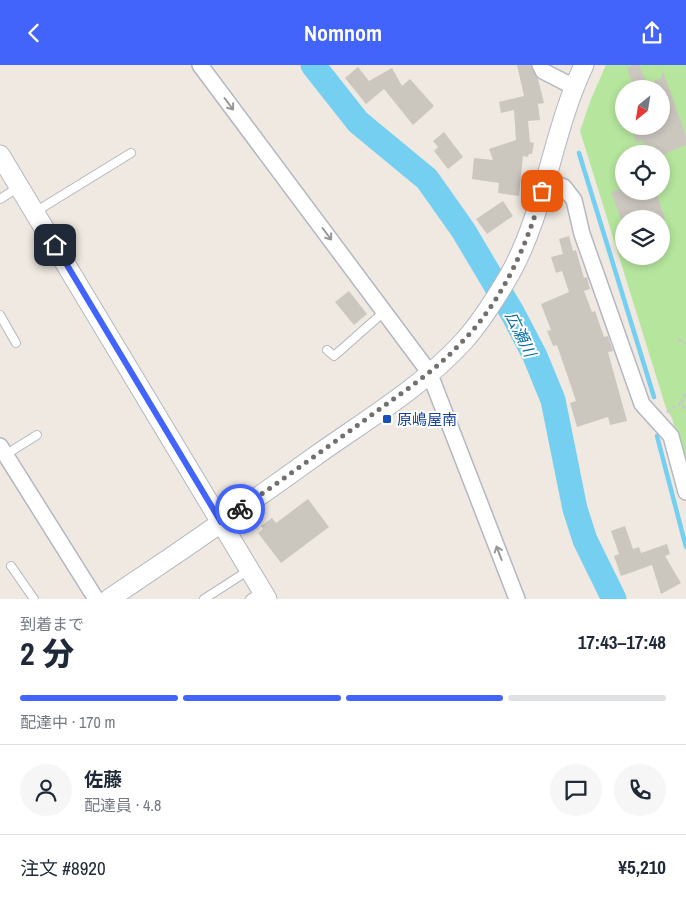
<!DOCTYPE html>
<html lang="ja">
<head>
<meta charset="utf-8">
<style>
	body { margin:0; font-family:"Archivo Narrow","Noto Sans JP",sans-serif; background:#f6f6f7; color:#1f2937; height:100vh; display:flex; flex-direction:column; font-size:19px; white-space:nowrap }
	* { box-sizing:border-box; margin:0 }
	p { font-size:16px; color:#747a83 }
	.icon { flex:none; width:28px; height:28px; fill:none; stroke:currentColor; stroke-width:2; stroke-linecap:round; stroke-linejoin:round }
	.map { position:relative; height:534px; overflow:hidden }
	.sheet { display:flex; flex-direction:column; background:#fff; flex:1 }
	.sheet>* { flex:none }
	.needle { width:32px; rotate:210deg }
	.controls { position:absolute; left:615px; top:15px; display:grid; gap:10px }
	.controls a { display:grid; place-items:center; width:55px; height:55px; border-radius:50%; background:#fff; box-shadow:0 2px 8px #0003; font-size:25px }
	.pin { position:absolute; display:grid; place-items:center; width:42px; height:42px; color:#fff; margin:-21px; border-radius:10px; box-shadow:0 2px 8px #0006 }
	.courier { position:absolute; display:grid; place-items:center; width:50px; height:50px; margin:-25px; border:4px solid #4264fb; border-radius:50%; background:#fff; color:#222; box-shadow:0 1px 6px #0007 }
	.summary em { font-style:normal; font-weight:800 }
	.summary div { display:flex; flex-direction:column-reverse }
	.summary { display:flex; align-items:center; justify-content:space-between; height:85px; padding:0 20px }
	h1 { font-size:32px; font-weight:800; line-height:38px }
	.bar { display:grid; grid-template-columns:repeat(4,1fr); gap:8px 5px; align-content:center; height:60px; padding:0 20px }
	.bar i { height:6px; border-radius:4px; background:#e0e1e3 }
	.bar .active { background:#4264fb }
	.bar p { grid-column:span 4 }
	.line { display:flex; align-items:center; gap:12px; padding:0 20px; border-top:1px solid #e0e1e3 }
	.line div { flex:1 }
	.round { display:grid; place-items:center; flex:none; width:52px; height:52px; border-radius:26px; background:#f6f6f7 }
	header { display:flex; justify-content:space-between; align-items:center; height:65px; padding:0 20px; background:#4264fb; color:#fff; font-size:22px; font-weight:800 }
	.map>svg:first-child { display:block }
</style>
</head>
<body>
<header><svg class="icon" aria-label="back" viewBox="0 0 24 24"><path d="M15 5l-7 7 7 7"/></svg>Nomnom<svg class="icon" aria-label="share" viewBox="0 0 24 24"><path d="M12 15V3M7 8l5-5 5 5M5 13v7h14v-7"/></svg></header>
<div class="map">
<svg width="686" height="534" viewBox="0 0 686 534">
	<rect width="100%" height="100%" fill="#efe9e1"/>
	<path fill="#b6e59e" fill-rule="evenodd" d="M606,0H686V404L672,353L666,343L580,66L591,34ZM624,24H661V61H624ZM624,89H661V126H624ZM624,154H661V191H624Z"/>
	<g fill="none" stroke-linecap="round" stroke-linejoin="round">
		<g stroke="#75cff0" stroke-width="4.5">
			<path d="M579,88L654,332"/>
			<path d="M657,371L686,482"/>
		</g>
		<path stroke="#75cff0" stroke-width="25" d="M313,0L358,57L427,114L463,165L513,249L535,291L553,335L575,444L585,475L614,534"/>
	</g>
	<g fill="#cbc7bf">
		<path d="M517,0H531L538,14L544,38L538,39L540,55L528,56L530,77L534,78L532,89H529L528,92L523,91L519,131L498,128L499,118L472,114L474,93L493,95L489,84L516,75L514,45L501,48L499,37L524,31Z"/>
		<path d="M633,0H639L647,19L661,13L663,6L686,71V80L665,89H657L653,80L645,83L642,76L637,78L630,61H661V24H634L627,3Z"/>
		<path d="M358,2L369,16L392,3L402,21L410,14L434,41L413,60L384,24L366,39L345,13Z"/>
		<path d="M444,67L463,92L448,104L434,86L438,82L433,76Z"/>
		<path d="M624,123V126H656L665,154H621L611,127Z"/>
		<path d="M503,136L513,151L487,169L476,154Z"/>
		<path d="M569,171L573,186L576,185L584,213L587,212L590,224L584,226L592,247L595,246L604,272L608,271L613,286L608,287L627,356L610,360L608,352L577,362L570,338L576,336L557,280L553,281L547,266L551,265L541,239L569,227L562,206L556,208L551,192L563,189L559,174Z"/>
		<path d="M349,226L367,249L354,260L335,237Z"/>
		<path d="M308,434L329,462L281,498L258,468L263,464L261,461L272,453L276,458Z"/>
		<path d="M625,461L633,484L639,482L641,488L667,479L670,489L665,491L681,518L661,529L652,500L621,511L614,491L619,489L611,466Z"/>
	</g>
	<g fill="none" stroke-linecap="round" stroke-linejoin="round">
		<g stroke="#b4b7c1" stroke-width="10">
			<g id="service">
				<path d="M0,134L19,122"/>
				<path d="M35,147L131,88"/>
				<path d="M0,250L16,278"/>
				<path d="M327,285L334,291L385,246"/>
				<path d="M5,390L37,370"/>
				<path d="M11,501L34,534"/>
				<path d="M204,534L249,505"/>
				<path d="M250,534L262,526"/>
			</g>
		</g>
		<g stroke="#b4b7c1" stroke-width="18">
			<g id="minor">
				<path d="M200,0L429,307L517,534"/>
				<path d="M540,0L543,6L574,22"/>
				<path d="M545,115L564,122L574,135L582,169L642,339L671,371L686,427"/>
				<path d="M0,381L96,534"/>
			</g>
		</g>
		<g stroke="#b4b7c1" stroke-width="21">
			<g id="tertiary">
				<path d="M0,90L267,534"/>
				<path d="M109,534C178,488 246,441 314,392C363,357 422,322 463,277C481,257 496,233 510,209C546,144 552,67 584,0"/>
			</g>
		</g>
		<g stroke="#c9c9c9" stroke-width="2.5" stroke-dasharray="4 2.5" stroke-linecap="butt">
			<path d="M678,274L686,279"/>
			<path d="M686,329L682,333V340L686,346"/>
			<path d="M667,347L682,337"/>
		</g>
		<use href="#service" stroke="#fff" stroke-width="8"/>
		<use href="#minor" stroke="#fff" stroke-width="15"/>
		<use href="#tertiary" stroke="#fff" stroke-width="19"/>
	</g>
	<defs><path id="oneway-shaft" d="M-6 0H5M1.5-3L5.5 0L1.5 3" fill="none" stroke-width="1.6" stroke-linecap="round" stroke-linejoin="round" transform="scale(1.25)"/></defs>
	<g stroke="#969696">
		<use href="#oneway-shaft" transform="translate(229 39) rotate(53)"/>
		<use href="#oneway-shaft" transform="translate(327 169) rotate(53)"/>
		<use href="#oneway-shaft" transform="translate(499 488) rotate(-111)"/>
	</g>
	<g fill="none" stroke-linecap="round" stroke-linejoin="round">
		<path stroke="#726f6d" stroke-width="5" stroke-dasharray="0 9" d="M240,444C285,413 329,381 373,349C403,327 435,306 461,278C501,238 528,180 542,126"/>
		<path stroke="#4264fb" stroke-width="6" d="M55,180L221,457L240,444"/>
	</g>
	<rect fill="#1a4fb4" stroke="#fff" stroke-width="2" x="382" y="349" width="10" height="10" rx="2.5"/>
	<g text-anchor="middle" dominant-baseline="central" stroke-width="4" stroke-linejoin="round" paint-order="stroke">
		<g font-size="15" fill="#164399" stroke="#fff" text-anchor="start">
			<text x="397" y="354">原嶋屋南</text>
		</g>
		<g font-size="16" font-style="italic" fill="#0d6fa3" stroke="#fff">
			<text transform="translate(521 269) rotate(64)">広瀬川</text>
		</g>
	</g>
</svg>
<div class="controls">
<a><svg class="needle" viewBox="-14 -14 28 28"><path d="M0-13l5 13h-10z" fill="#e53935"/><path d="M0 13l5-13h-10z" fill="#747a83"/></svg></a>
<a><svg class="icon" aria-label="locate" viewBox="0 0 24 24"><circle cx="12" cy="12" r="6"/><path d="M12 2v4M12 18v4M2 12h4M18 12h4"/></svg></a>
<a><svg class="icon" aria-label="layers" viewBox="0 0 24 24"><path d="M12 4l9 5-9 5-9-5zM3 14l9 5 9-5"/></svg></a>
</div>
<div class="pin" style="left:542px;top:126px;background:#ea580c"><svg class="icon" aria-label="bag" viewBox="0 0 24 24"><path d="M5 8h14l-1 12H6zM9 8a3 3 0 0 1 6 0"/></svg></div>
<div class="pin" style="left:55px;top:180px;background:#1f2937"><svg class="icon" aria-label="home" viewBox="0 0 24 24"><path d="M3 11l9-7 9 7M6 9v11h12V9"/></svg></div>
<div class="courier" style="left:240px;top:444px"><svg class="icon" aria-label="bike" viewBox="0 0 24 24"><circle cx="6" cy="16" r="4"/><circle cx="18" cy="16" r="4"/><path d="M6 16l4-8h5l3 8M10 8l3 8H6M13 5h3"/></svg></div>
</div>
<section class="sheet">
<div class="summary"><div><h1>2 分</h1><p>到着まで</p></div><em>17:43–17:48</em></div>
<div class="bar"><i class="active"></i><i class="active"></i><i class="active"></i><i></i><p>配達中 · 170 m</p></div>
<div class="line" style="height:90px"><a class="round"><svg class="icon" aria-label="person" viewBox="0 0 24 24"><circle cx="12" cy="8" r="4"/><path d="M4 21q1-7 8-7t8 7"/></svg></a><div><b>佐藤</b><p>配達員 · 4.8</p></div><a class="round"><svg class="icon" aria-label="chat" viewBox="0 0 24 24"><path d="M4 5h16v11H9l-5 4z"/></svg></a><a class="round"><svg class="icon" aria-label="phone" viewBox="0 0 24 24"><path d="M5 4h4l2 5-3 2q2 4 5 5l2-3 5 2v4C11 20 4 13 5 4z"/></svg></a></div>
<div class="line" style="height:65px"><div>注文 #8920</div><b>¥5,210</b></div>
</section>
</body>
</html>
